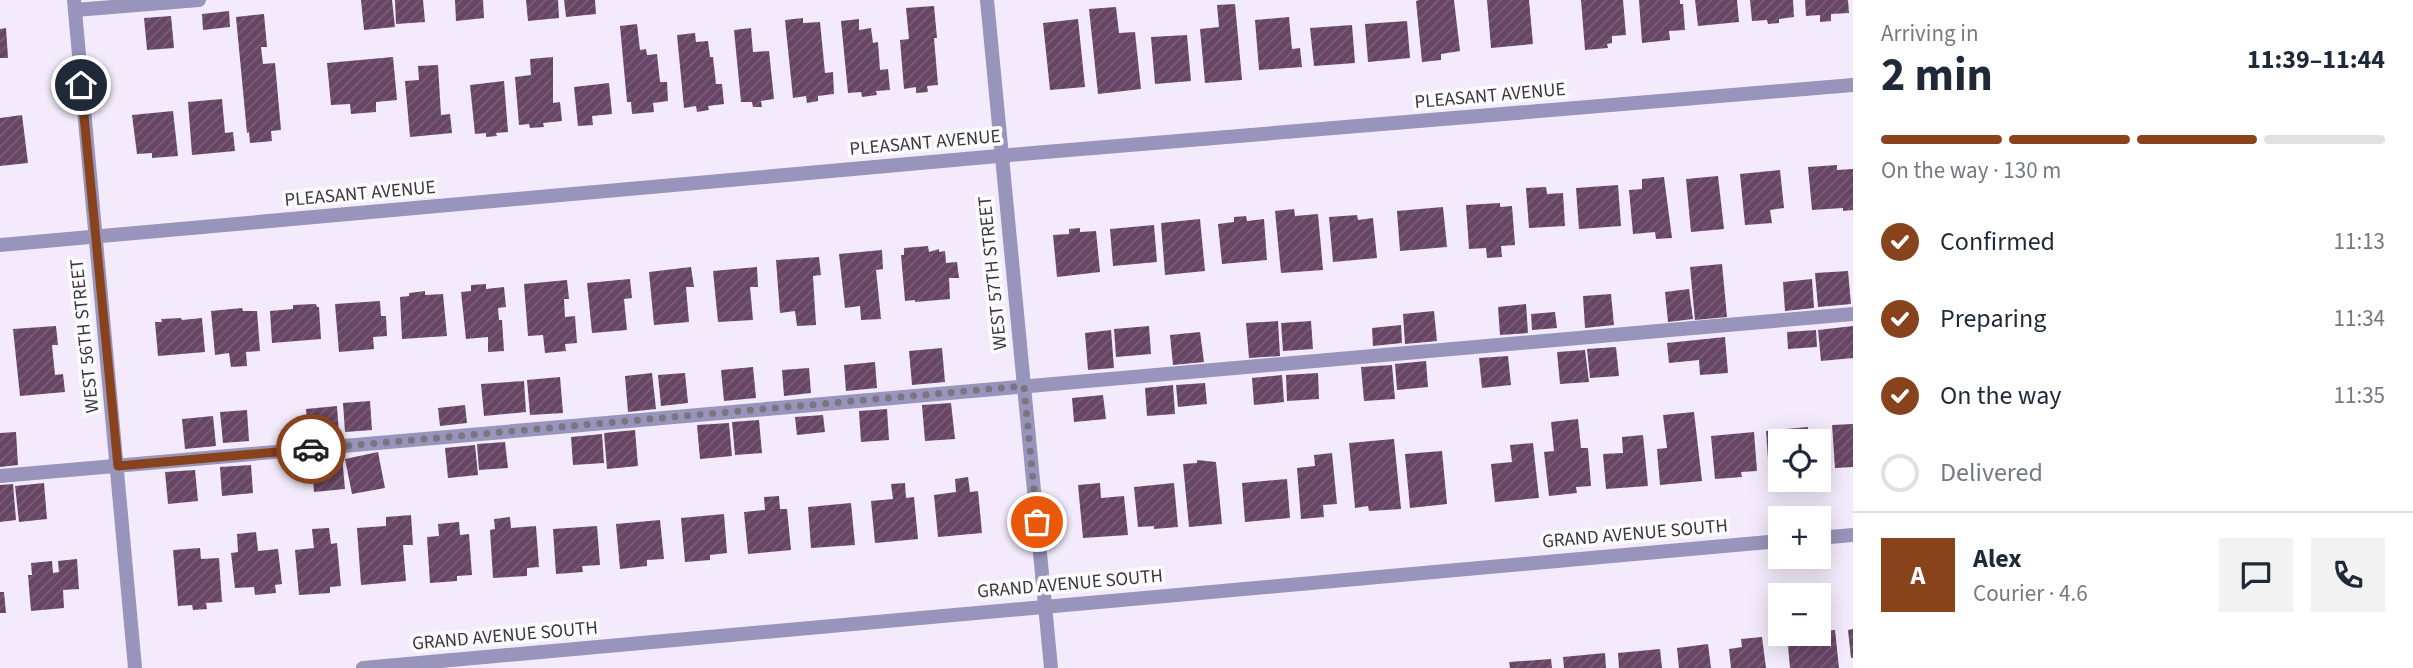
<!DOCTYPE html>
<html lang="en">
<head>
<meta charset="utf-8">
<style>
	body { margin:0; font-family:"Source Sans 3",sans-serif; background:#f2f2f3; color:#1f2937; height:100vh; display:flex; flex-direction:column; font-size:26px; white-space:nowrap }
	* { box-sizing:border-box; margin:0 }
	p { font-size:23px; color:#747a83 }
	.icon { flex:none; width:38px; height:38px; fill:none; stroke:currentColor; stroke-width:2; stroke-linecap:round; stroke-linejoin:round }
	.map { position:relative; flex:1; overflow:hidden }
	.sheet { display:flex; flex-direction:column; background:#fff; width:560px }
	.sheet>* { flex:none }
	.buttons { position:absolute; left:1768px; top:429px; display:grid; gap:14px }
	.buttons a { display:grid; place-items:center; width:63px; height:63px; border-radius:0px; background:#fff; box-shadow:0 4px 18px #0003; font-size:35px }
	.pin { position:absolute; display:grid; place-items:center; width:60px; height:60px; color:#fff; margin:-30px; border:4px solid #fff; border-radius:50%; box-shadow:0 2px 7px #0007 }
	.courier { position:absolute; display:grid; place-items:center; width:70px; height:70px; margin:-35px; border:5px solid #89431c; border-radius:50%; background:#fff; color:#222; box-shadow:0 2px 9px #0007 }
	.headline em { font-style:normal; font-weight:700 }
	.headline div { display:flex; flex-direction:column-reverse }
	.headline { display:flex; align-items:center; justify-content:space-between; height:119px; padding:0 28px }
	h1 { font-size:46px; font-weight:700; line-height:52px }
	.bar { display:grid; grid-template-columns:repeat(4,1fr); gap:10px 7px; align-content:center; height:84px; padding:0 28px }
	.bar i { height:9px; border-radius:5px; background:#e0e1e3 }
	.bar .on { background:#89431c }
	.bar p { grid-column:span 4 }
	.line { display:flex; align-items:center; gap:18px; padding:0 28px; border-top:2px solid #e0e1e3 }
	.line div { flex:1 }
	.round { display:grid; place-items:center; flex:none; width:74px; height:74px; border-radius:0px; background:#f2f2f3 }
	ol { padding:0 28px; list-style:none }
	li { display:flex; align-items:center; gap:21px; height:77px }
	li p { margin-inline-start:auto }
	li .icon { padding:7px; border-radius:50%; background:#89431c; color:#fff; stroke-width:4 }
	li:last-child { color:#747a83 }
	li i { width:38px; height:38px; border:4px solid #e0e1e3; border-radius:50% }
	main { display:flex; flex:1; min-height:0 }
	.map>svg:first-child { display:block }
</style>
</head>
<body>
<main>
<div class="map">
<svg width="1853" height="668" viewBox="0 0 1853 668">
	<defs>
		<pattern id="building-hatch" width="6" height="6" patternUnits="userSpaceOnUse" patternTransform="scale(1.75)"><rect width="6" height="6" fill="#674565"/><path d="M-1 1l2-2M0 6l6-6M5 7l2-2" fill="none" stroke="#7a5e78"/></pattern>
	</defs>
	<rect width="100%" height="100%" fill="#f3ebfb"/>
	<g fill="url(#building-hatch)">
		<path d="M361,0H392L395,27L364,30Z"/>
		<path d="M395,0H423L425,22L396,24Z"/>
		<path d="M455,0H483L484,18L456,21Z"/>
		<path d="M526,0H558L559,18L528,21Z"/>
		<path d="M564,0H595L596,14L566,17Z"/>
		<path d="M1419,0H1454L1460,51L1441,54V60L1422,62L1416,1Z"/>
		<path d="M1487,0H1529L1533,44L1491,48Z"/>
		<path d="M1581,0H1623L1626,35L1612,36V43L1607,44L1608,48L1585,50Z"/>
		<path d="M1639,0H1680V4H1683L1685,30L1669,31L1670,40L1642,43Z"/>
		<path d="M1695,0H1737L1739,22L1698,26Z"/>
		<path d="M1750,0H1793L1794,17L1779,19V23L1768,24L1767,20L1752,21Z"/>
		<path d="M1805,0H1848L1849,13L1831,14V21L1820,22V15L1806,16Z"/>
		<path d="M1235,4L1242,80L1205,83L1200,29L1219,27L1217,5Z"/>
		<path d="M934,6L937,38H934L938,85L927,86L928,92L916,93V87L904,89L900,40L909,39L906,8Z"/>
		<path d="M1116,7L1119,33L1135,32L1141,89L1098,94L1089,9Z"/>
		<path d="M229,11L230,27L203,30L202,14Z"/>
		<path d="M264,14L267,47H261L263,64L275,63L281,130L271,131L272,141L250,143L249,132L247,133L236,17Z"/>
		<path d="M171,16L174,48L147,50L144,18Z"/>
		<path d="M1289,17L1292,49L1300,48L1302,67L1259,70L1255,20Z"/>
		<path d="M803,18V23L820,22L825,73L833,72L834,94L818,96V101L807,103L806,96L793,98L785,20Z"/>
		<path d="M859,19V30L871,28L873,43L878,42L880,70L888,69L890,90L876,91L877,95L862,97L861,92L848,93L841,21Z"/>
		<path d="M1078,19L1085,87L1050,90L1043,23Z"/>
		<path d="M1407,21L1410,58L1368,62L1365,24Z"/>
		<path d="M637,24L640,50L646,49L647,55L657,54L660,82H667L668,101L653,103L654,112L632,114L631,102H627L620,26Z"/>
		<path d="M1352,25L1355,63L1314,66L1310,28Z"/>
		<path d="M6,28L8,58H0V29Z"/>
		<path d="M751,28L753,52L769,51L774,99L761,101L762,107H753L752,102H741L734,30Z"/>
		<path d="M695,33L696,42L708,41L710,57H713L716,84H722L724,104L708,106L709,110L697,112L696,106L684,108L677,35Z"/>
		<path d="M1187,35L1191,81L1155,84L1151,37Z"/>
		<path d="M393,57L397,100L376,102V112L351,114L350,104L331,105L327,63Z"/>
		<path d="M553,57V103L560,102L562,121L543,123L544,127L530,128L529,124L519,125L515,77L531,75L530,59Z"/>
		<path d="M438,65L441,115L450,114L452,133L410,137L405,81L419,80L418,66Z"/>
		<path d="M504,81L508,132L496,133L497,136L486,137V133L475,134L470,85Z"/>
		<path d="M609,83L612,114L592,116L593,125L578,126L574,87Z"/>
		<path d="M222,99L225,133L233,132L235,151L192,155L188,102Z"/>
		<path d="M173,111L178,156L152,158V153L137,154L132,115Z"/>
		<path d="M22,115L28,163L0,166V118Z"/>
		<path d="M1837,165V170L1853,169V210L1843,211V208L1812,210L1808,167Z"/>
		<path d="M1780,170L1784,208L1770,210L1772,223L1745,225L1740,174Z"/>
		<path d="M1718,176L1724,229L1691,232L1686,179Z"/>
		<path d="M1664,177L1672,238L1656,239L1655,232L1633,234L1629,190L1642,189V179Z"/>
		<path d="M1618,185L1621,226L1579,229L1576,188Z"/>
		<path d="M1546,187L1547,194L1563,193L1565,226L1529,228L1526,188Z"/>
		<path d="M1500,203V207L1512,206L1515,245L1501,246L1502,257L1487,258L1486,248L1469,249L1466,205Z"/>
		<path d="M1443,207L1447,247L1400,251L1397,211Z"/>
		<path d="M1294,209L1295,216L1318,214L1323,270L1281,273L1275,211Z"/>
		<path d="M1357,215L1358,220L1373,218L1377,258L1333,262L1329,217Z"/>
		<path d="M1246,216L1247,221L1264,219L1267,260L1222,264L1218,224L1234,222V217Z"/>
		<path d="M1200,219L1205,271L1165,275L1161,223Z"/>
		<path d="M1154,225L1157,262L1113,266L1110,229Z"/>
		<path d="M1080,228V232L1096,231L1100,272L1057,277L1053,235L1069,234V229Z"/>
		<path d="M928,246L929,252L939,249V252L945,251L946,263L957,262L959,278H949L950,299L915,302V300L905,301L901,255H904V248Z"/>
		<path d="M882,250L883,269L876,270L881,319L861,320L860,306L845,308L839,254Z"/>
		<path d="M819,257L821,275L813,276L816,325L797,326L795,311L780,313L776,260Z"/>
		<path d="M1722,264L1727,317L1695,320L1690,267Z"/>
		<path d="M691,267L694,287H686L689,322L654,325L649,272Z"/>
		<path d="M757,267L758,287H750L753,320L718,322L713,271Z"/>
		<path d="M1848,271L1851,304L1818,307L1815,273Z"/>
		<path d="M630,279L632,298L624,299L627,330L592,333L587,283Z"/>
		<path d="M1812,279L1814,308L1785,311L1783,282Z"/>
		<path d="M567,280L569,299H564L565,317L575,316L577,343L565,344L566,351L545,353L543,335L528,336L524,284Z"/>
		<path d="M486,284V289L504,287L506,307L498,308L499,320H502L504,351L488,352V337L466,339L461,292L471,291V285Z"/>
		<path d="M1689,289L1693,319L1668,322L1665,292Z"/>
		<path d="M425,291V295L443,294L447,336L402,339L400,297L409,296V293Z"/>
		<path d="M1611,294L1614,325L1585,328L1583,296Z"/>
		<path d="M380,301L381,316H386L387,336L373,337L374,349L339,352L335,304Z"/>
		<path d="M316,304L317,307H319L321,339L272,343L270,311L293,309V305Z"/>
		<path d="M1526,304L1528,333L1500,335L1498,307Z"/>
		<path d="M242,308L243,311H257L260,351L246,352L247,366L231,367L229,353L215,355L211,311Z"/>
		<path d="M1434,311L1437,341L1405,344L1403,314Z"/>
		<path d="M1555,312L1557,328L1532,330L1531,314Z"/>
		<path d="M181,318L182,320L202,318L205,352L158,356L155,322H162L161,319Z"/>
		<path d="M1278,321L1280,356L1249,358L1246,323Z"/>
		<path d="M1311,321L1313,349L1283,351L1281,323Z"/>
		<path d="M1401,325L1402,343L1373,346L1372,328Z"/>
		<path d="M56,326L58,345H52L55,375L63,374L65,392L20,396L13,329Z"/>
		<path d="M1149,326L1151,354L1116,357L1114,329Z"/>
		<path d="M1853,326V358L1821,361L1818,330Z"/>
		<path d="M1111,330L1114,368L1088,370L1085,333Z"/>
		<path d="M1816,330L1817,347L1788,349L1787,332Z"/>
		<path d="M1200,332L1204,362L1173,365L1170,335Z"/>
		<path d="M1725,337L1728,373L1700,375L1699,360L1669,363L1667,343Z"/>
		<path d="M1616,347L1619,376L1590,378L1587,349Z"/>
		<path d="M942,348L945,382L912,385L909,351Z"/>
		<path d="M1585,350L1589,382L1560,384L1557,352Z"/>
		<path d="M1508,356L1511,385L1482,388L1479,358Z"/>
		<path d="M1426,361L1428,387L1397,390L1395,364Z"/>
		<path d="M875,362L877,388L846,391L844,365Z"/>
		<path d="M1392,365L1395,399L1364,401L1361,367Z"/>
		<path d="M753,367L756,398L724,401L721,370Z"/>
		<path d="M809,368L811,393L784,396L782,370Z"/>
		<path d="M652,373L656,409L628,412L625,376Z"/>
		<path d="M685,373L688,403L661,406L658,375Z"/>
		<path d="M1318,373L1319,399L1287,401L1286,375Z"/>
		<path d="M1282,375L1284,402L1254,405L1252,378Z"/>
		<path d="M560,377L563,413L530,415L527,380Z"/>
		<path d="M524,381L526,412L484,416L481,384Z"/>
		<path d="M1205,383L1207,404L1178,407L1176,385Z"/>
		<path d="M1173,385L1175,414L1147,416L1145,388Z"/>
		<path d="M1103,395L1106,419L1074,422L1072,398Z"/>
		<path d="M370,401L372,430L345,432L343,403Z"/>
		<path d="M951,403L955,439L925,441L922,405Z"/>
		<path d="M465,405L467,423L440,426L438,408Z"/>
		<path d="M337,406L339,435L309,438L306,409Z"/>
		<path d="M887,409L889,440L861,442L859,411Z"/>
		<path d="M247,410L249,441L223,443L220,412Z"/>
		<path d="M1694,412L1702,481L1660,485L1657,449L1667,448L1663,415Z"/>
		<path d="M823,415L825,432L797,435L795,417Z"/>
		<path d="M213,416L216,446L185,449L182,419Z"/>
		<path d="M1578,419L1581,448H1588L1591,486L1576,487L1577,493L1549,496L1544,452L1554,451L1551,422Z"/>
		<path d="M759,420L762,453L735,455L732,422Z"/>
		<path d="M729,423L732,456L700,459L697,425Z"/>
		<path d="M1853,424V467L1835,468L1832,425Z"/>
		<path d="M1808,427L1809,441H1780V473H1769L1766,431Z"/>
		<path d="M635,430L638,466L607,469L604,433Z"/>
		<path d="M16,432L18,465L0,467V433Z"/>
		<path d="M1754,432L1757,471L1741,472L1742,477L1715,479L1711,436Z"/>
		<path d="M602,434L604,463L573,465L571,437Z"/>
		<path d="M1643,435L1648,486L1606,489L1603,454L1623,453L1622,437Z"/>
		<path d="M1394,439L1401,509L1369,511L1368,506L1355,508L1349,443Z"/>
		<path d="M505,442L508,468L479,470L477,444Z"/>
		<path d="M1533,443L1539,498L1495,502L1491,464L1512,462L1510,445Z"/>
		<path d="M475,445L478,475L448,478L445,448Z"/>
		<path d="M1442,451L1447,504L1410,508L1405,454Z"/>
		<path d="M378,452L385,488L352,494L345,459Z"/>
		<path d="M1332,453L1337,504L1323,505L1324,517L1301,519L1297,468L1315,466L1314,455Z"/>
		<path d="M342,456L345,489L314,492L311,459Z"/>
		<path d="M1197,460L1216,462L1222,524L1189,527L1183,464L1197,463Z"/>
		<path d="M251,465L253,493L222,496L220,467Z"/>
		<path d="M195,470L198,501L168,504L165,472Z"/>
		<path d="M968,477L970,492L978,491L982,533L938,537L934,495L956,492L955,479Z"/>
		<path d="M1287,479L1290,518L1245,522L1242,483Z"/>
		<path d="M44,483L47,519L19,522L15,486Z"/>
		<path d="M905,483L906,498L914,497L918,539L875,543L871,501L893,499L891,484Z"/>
		<path d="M1100,483L1101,498L1124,496L1128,535L1083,538L1078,485Z"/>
		<path d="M1174,483L1178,527L1154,529V526L1138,527L1134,487Z"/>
		<path d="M13,484L16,520L0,522V485Z"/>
		<path d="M779,496L780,509H787L791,550L748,554L744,512L765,510L764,497Z"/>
		<path d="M851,503L855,545L811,548L808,507Z"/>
		<path d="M724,514L727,553L710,555V560L685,562L681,518Z"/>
		<path d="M411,515L413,545H403L406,581L361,585L357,528L386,526V517Z"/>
		<path d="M510,517L511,528L536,526L539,567L527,568V576L493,578L490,530L495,529L494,519Z"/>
		<path d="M660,520L664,559L647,560V566L620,569L616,524Z"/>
		<path d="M459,522L460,535L469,534L472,575L457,576V581L430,583L427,537L439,536L438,524Z"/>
		<path d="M597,526L600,565L582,566L583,572L556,574L553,529Z"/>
		<path d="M329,528L331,544L337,543L341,586L330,587V593L299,595L295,550L314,548L312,529Z"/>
		<path d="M256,532L258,551L278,549L282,584L275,585L276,593L255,595L254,587L235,588L231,553L238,552L237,534Z"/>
		<path d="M200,548L201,559L219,558L222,602L206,603L207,609L193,610L192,605L178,606L173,550Z"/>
		<path d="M77,559L79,589L63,590L64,608L31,611L28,575H32L31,563L52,561L53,573L59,572L58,561Z"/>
		<path d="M0,592H4L6,613H0Z"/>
		<path d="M1853,629V658H1851L1848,630Z"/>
		<path d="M1835,630L1839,668H1790L1787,635L1818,634V632Z"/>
		<path d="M1762,637L1766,668H1731L1729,649L1742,647L1741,639Z"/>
		<path d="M1708,644L1711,668H1679L1677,648Z"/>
		<path d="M1660,649L1662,668H1619L1618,653Z"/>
		<path d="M1605,653L1606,668H1564L1563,657Z"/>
		<path d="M1551,659L1552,668H1510L1509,662Z"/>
	</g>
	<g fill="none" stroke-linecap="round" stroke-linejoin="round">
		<g stroke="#9894bb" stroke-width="14">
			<path d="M75,10L199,0"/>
			<path d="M0,476L1853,314"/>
		</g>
		<g stroke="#9894bb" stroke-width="14">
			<path d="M74,0L135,668"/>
			<path d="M987,0L1051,668"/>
			<path d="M0,245L1033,153L1853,85"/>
			<path d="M1818,538L1853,535"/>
			<path d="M363,668L1780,541"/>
		</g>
	</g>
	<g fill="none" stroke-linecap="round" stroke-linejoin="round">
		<path stroke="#7b7581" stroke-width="7" stroke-dasharray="0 12.6" d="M311,449L1024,386L1037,522"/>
		<path stroke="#89431c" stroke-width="9" d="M81,85L118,466L311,449"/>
	</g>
	<g text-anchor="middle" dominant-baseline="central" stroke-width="7" stroke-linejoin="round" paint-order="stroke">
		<g font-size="19" fill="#3b3540" stroke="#fcfcfc">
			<text transform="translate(1490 96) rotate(-5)">PLEASANT AVENUE</text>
			<text transform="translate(925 143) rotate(-5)">PLEASANT AVENUE</text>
			<text transform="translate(360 194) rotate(-5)">PLEASANT AVENUE</text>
			<text transform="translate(993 273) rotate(-96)">WEST 57TH STREET</text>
			<text transform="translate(85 336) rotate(-96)">WEST 56TH STREET</text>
			<text transform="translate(1635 534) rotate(-5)">GRAND AVENUE SOUTH</text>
			<text transform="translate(1070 584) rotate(-5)">GRAND AVENUE SOUTH</text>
			<text transform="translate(505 636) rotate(-5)">GRAND AVENUE SOUTH</text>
		</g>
	</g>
</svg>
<div class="buttons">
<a><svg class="icon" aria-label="locate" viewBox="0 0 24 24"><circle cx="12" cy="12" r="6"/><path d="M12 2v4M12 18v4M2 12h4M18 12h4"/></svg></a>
<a>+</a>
<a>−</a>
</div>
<div class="pin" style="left:1037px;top:522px;background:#ea580c"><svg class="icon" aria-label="bag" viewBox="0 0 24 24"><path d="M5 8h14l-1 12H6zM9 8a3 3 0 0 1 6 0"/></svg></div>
<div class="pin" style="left:81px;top:85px;background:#1f2937"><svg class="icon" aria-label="home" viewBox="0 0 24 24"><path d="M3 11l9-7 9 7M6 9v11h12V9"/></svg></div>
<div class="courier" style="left:311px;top:449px"><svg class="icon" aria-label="car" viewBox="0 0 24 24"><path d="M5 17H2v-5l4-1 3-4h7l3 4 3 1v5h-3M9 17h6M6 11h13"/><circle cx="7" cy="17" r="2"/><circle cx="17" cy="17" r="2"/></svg></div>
</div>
<section class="sheet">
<div class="headline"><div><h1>2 min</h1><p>Arriving in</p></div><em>11:39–11:44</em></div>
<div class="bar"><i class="on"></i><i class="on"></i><i class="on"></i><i></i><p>On the way · 130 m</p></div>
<ol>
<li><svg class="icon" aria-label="check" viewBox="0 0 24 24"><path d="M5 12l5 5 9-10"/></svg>Confirmed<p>11:13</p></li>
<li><svg class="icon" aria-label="check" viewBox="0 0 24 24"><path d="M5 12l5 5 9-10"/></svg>Preparing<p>11:34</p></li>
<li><svg class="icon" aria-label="check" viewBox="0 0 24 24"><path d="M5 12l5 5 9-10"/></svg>On the way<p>11:35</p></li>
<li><i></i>Delivered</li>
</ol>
<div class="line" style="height:126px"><b class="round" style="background:#89431c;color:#fff">A</b><div><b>Alex</b><p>Courier · 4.6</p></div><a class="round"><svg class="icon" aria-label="chat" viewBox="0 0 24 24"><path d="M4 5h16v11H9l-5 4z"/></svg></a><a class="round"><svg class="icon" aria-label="phone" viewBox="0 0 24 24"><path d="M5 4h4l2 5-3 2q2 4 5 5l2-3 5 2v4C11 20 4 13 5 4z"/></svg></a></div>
</section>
</main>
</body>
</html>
